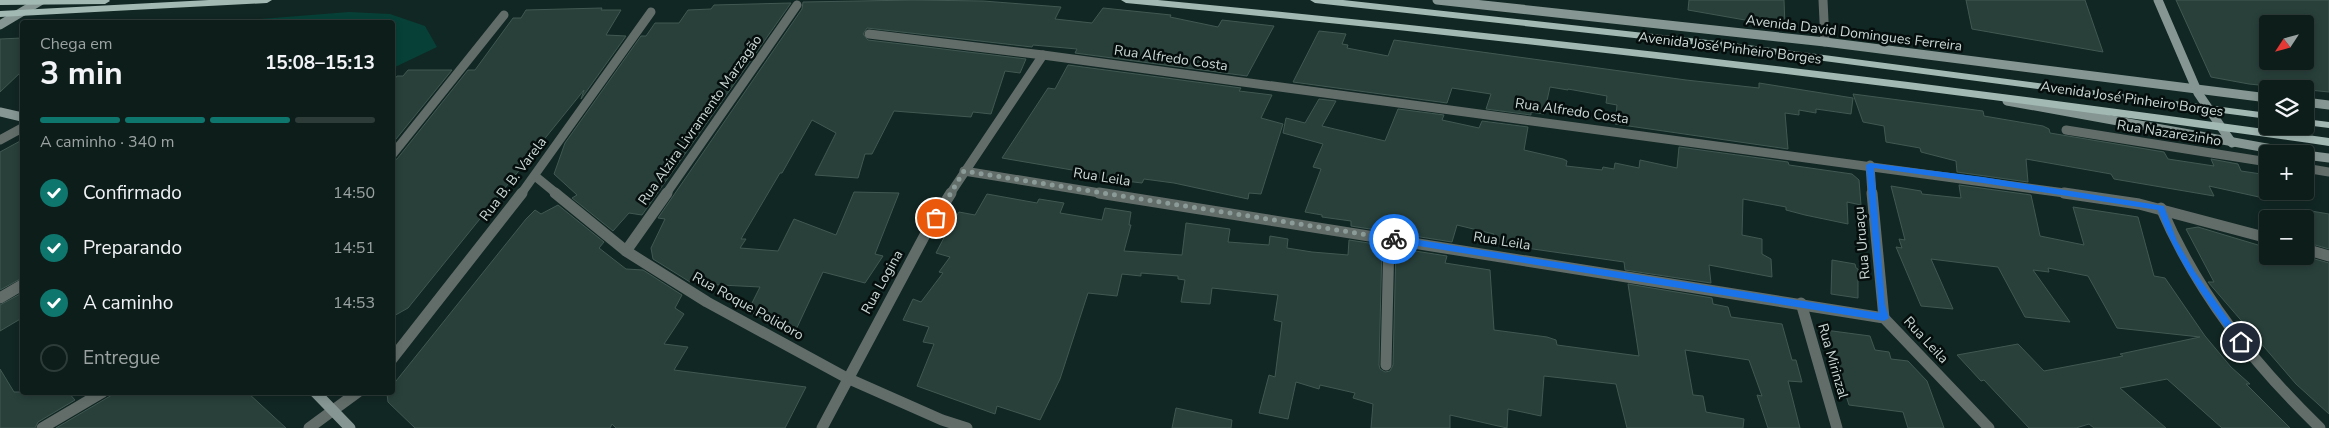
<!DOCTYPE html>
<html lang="pt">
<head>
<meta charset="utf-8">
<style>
	body { margin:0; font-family:"Nunito Sans",sans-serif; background:#1b2a27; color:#f1f3f6; height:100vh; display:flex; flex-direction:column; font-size:19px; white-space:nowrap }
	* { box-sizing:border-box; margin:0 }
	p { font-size:16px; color:#9aa2a2 }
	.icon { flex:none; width:28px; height:28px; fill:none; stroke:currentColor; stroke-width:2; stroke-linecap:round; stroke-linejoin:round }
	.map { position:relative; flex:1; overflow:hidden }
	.sheet { position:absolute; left:20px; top:20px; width:375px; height:375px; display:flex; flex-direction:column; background:#0d1d1a; border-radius:5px; box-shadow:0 2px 8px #0003,0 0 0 1px #2d3b39 }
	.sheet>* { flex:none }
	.needle { width:32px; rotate:234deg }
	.controls { position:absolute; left:2259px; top:15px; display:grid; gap:10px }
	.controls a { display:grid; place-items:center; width:55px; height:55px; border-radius:5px; background:#0d1d1a; box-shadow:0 2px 8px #0003,0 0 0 1px #2d3b39; font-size:25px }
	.pin { position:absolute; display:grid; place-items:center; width:42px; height:42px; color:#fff; margin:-21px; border:2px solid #fff; border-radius:50%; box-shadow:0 1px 5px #0007 }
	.courier { position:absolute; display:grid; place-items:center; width:50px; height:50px; margin:-25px; border:4px solid #1a73e8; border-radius:50%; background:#fff; color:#222; box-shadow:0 1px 6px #0007 }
	.summary em { font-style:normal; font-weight:700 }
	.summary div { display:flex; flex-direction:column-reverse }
	.summary { display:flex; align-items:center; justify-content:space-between; height:85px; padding:0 20px }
	h1 { font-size:32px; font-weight:700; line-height:38px }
	.bar { display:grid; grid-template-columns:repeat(4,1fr); gap:8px 5px; align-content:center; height:60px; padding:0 20px }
	.bar i { height:6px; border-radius:4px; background:#2d3b39 }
	.bar .active { background:#0f766e }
	.bar p { grid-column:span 4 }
	ol { padding:0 20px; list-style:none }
	li { display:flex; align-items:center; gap:15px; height:55px }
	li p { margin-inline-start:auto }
	li .icon { padding:5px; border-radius:50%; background:#0f766e; color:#fff; stroke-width:4 }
	li:last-child { color:#9aa2a2 }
	li i { width:28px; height:28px; border:2px solid #2d3b39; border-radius:50% }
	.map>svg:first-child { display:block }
</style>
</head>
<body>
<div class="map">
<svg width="2329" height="428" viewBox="0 0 2329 428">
	<rect width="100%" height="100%" fill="#112723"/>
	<path fill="#074037" d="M349,12L390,14L425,26L437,47L393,68L392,22H221Z"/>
	<g fill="#283f3a" stroke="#415852" fill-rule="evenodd">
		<path d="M914,0L983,1L1061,7L1055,19L1092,23L1103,8L1171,15L1170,17L1218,27L1222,20L1274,26L1247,76L1075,53L1077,49L1033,45L1032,47L867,28L863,34L868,40L1026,59L1020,73L1005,71L991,114L973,112L971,117L894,111L872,154H865L858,178L815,175L836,133L812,120L782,173H780L741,239H746L740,248L778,251L794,219L836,235L854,192L899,193L875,254L883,256L865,283L823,272L794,334L748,311L760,287L701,284L691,279L690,282L653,259L651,248L665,219L658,218L802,9L803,2Z"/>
		<path d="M1689,0H1784L1785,27L1688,10Z"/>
		<path d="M1966,0H2085L2103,52L1972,29Z"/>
		<path d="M2176,0H2329V92L2249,84L2211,77ZM2268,24H2305V61H2268Z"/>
		<path d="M791,3L642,215L629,213L613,231L572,198L577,195L554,174L565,143L641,36H646L655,23H679L688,10L711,9L714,5Z"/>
		<path d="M602,8L601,10H621L606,35L626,36L581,99L584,90L408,308L392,317V161L397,159L468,70H475L513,18H521L526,10Z"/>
		<path d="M1319,31L1346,34L1342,44L1348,45L1347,48L1388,56L1394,40L1686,80L1759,88V83L1853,98L1851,114L1816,109V113L1799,110V115L1785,113L1788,149L1615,124L1617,105L1606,103L1607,96L1568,89V90L1550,87L1544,114L1531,112V115L1486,109L1491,94L1452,88L1447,103L1293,82Z"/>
		<path d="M22,38V71L0,92V39Z"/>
		<path d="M1068,65L1241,88L1239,91L1272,95L1261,118L1283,124L1261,194L1249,193L1248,199L1174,183L1144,179L1142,183L1076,175L1078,171L1002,158L1048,88L1055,89Z"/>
		<path d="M408,70H452L392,144V83L397,76H403Z"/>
		<path d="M1853,94L1983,111L1984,116L2043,126L2049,129L2050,133L2164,152L2168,159L2214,166L2211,159L2238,164L2241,171L2268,175V199L2209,186L2214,196L2114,179L2111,174L2026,159L2028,182L1957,172L1956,161L1921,152L1920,148L1886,142L1884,126L1863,122Z"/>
		<path d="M1319,99L1336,101L1322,126L1385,141L1398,109L1444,115L1442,120L1479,128L1482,121L1528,127L1524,150L1563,159L1567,161L1566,166L1602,170L1603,167L1614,169L1615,163L1639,168L1640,160L1677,168L1679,147L1788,162L1789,165L1852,174L1859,180L1861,205L1847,202L1848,224L1805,215L1786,210V207L1743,199L1742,235L1762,239V254L1771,259L1772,277L1709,265L1711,283L1625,270L1624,262L1491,243L1494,234L1457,225L1452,242L1351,226V221L1322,217V215L1305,212L1321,169L1313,167L1323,144L1283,133L1286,118L1305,123Z"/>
		<path d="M22,140V278L0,290V152Z"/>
		<path d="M1959,185L2031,195L2040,236L2084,245L2073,207L2138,217L2154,276L2165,278L2205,336L2231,367L2250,384H2246L2290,428H2222L2167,379L2120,388L2166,428H2094L2089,424L2076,428H2029L1984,380L1981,381L1957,355L2018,344L2044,371L2123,356L2120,354L2200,337L2117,328L2088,276L2048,268L2049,272L2033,270L2070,322L2025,317L1998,267L1963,263L1931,259L1953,309L1921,306L1896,247L1902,248L1899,239L1905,240L1891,186L1921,191L1922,194L1961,198Z"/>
		<path d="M987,194L1037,203L1039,199L1064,203L1060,213L1102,220L1105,208L1131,212L1129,225H1131L1124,251L1182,255L1186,223L1230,229L1228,242L1269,245L1270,236L1288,239L1287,248L1312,252L1348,255L1349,240L1382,245L1379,365L1380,369L1385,372L1390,371L1393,365L1396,248L1447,256L1445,263L1490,270L1494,330L1547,337L1556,340L1557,345L1639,356L1628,284L1712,298L1713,304L1728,307L1731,317L1782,324L1792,360H1796L1802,382L1788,381L1800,428H1768L1757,395L1762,396L1749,360L1685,350L1693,395L1703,396L1706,412L1744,419L1743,428H1627L1616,384L1544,376L1541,416L1508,409L1507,428L1450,415V428H1371L1373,404L1353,398L1355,393L1320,385L1319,389L1296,382L1288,419L1259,413L1269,375L1275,377L1282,322L1274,320L1278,295L1212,288L1210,304L1181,302L1185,280L1178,279V276L1141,273V276L1122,274L1117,296L1088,293L1060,379L1040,420L997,406L995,414L917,386L934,344L923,342L929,327L903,320L913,299L921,302L943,273L939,272L950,257L936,253L949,228L959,212L975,215Z"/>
		<path d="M558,205L604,242L599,248L626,269L643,270L682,295L675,308L684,314L664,344L688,347L674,370L806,387L785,428H616L612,424L610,428H415L388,402L387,394L392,392V386L526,219L535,210L541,214Z"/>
		<path d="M2305,210L2329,214V249L2305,242Z"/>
		<path d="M2198,227L2268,248V256H2304L2329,263V414L2296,384L2208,282H2214L2186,229Z"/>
		<path d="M1832,260L1855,264L1856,268L1858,269V298L1831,294Z"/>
		<path d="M22,293V318L0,331V305Z"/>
		<path d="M1825,330L1870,336L1875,350L1889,352L1891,359L1908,361L1927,381L1944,428H1908L1903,412L1849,405Z"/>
		<path d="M0,369L14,392H68L75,400L38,422L35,428H0Z"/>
		<path d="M117,392H247L286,428H56Z"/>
		<path d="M1176,408L1232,420L1231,428H1172Z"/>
	</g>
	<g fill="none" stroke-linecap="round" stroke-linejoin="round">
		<g stroke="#626d6a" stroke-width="9">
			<path d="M1823,0L1825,42"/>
			<path d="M869,34L1043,55L2072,194"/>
			<path d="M2066,130L2268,162"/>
			<path d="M0,140L22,128"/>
			<path d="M392,155L504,15"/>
			<path d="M1870,165L1872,194"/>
			<path d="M2305,168L2329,172"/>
			<path d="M964,171L1106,194"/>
			<path d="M535,176L557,194"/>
			<path d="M521,194L651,12"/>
			<path d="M666,194L797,5"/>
			<path d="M950,194L1043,55"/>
		</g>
		<g stroke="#626d6a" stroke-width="11">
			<path d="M555,193L626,251L707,302L847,378L942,420L967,428"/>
			<path d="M1099,193L1884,318L1989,428"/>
			<path d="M1872,193L1884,318"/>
			<path d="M2064,193L2139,204L2268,238"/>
			<path d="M2161,208C2198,294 2253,363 2320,428"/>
			<path d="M2305,249L2329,256"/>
			<path d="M626,251L667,193"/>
			<path d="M0,298L22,285"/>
			<path d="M1801,303L1837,428"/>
			<path d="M392,359L522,193"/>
			<path d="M1386,365L1389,238"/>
			<path d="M42,428L103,392"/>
			<path d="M309,428L358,392"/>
			<path d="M822,428L926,233L951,193"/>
		</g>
		<g stroke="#869793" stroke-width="9">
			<path d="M1437,0L1825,42L2268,98"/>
			<path d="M2158,0L2198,93L2232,143"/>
			<path d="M0,25L42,0"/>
			<path d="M2007,101L2300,154"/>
			<path d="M2305,102L2329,105"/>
			<path d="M0,112L22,117"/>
			<path d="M2305,155L2329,158"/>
		</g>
		<path stroke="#869793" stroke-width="11" d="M315,392L350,428"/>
		<g fill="#a2b8b3" fill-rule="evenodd">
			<path d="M0,0H109L110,1L105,4L0,5Z"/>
			<path d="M209,0H272L267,3L0,17V11Z"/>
			<path d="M1121,0H1158C1549,37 1940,83 2329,138V146C1929,88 1528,41 1126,3Z"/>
			<path d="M1310,0H1343L1717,41L2268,113V119L1717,47L1315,3Z"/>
			<path d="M2305,119L2329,122V128L2305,125Z"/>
		</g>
	</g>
	<path fill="#1a73e8" d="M1870,163L1983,177L2164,206L2177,241L2195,272L2245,342L2244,344H2237C2206,300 2177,262 2158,210L1983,183L1874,168L1885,304L1889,318L1884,321L1394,242L1390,239L1394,236L1879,313L1866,165Z"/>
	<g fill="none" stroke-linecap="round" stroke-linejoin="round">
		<path stroke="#8b9b97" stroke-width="5" stroke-dasharray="0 9" d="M936,218L964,171L1394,239"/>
	</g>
	<g text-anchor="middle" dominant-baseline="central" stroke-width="5" stroke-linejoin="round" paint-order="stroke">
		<g font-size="14" fill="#ccd9d6" stroke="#050e0c">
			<text transform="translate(1854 33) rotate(7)">Avenida David Domingues Ferreira</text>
			<text transform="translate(1730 48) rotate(7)">Avenida José Pinheiro Borges</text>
			<text transform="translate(1171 58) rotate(8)">Rua Alfredo Costa</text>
			<text transform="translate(2132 99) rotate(8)">Avenida José Pinheiro Borges</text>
			<text transform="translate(1572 111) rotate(8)">Rua Alfredo Costa</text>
			<text transform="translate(700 120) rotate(-55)">Rua Alzira Livramento Marzagão</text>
			<text transform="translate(2169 133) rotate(9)">Rua Nazarezinho</text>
			<text transform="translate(1102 177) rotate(9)">Rua Leila</text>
			<text transform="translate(513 179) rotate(-53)">Rua B. B. Varela</text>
			<text transform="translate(1502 241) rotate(9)">Rua Leila</text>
			<text transform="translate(1862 243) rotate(-95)">Rua Uruaçu</text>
			<text transform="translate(882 282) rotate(-61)">Rua Logina</text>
			<text transform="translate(748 306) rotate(29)">Rua Roque Polidoro</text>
			<text transform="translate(1926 340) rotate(47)">Rua Leila</text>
			<text transform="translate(1833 361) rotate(74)">Rua Mirinzal</text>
		</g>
	</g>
</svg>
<div class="controls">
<a><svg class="needle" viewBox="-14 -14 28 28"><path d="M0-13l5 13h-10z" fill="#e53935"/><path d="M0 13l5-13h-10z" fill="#9aa2a2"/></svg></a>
<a><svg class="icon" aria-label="layers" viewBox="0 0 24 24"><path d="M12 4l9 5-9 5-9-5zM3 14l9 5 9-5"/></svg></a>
<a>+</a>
<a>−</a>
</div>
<div class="pin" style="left:936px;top:218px;background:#ea580c"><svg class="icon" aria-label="bag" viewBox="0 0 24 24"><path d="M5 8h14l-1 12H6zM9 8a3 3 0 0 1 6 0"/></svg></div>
<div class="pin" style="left:2241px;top:342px;background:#1f2937"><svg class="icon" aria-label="home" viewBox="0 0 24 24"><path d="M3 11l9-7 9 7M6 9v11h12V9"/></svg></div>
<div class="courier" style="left:1394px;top:239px"><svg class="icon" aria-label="bike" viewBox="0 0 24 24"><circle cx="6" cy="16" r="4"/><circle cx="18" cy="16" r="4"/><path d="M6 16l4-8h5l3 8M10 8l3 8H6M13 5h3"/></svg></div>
<section class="sheet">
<div class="summary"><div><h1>3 min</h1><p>Chega em</p></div><em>15:08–15:13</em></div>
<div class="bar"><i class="active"></i><i class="active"></i><i class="active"></i><i></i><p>A caminho · 340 m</p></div>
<ol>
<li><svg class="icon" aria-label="check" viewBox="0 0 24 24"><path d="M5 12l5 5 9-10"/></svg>Confirmado<p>14:50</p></li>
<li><svg class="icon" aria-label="check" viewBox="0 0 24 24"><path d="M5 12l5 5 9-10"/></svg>Preparando<p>14:51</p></li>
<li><svg class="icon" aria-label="check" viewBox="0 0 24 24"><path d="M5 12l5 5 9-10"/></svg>A caminho<p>14:53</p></li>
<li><i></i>Entregue</li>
</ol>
</section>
</div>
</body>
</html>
